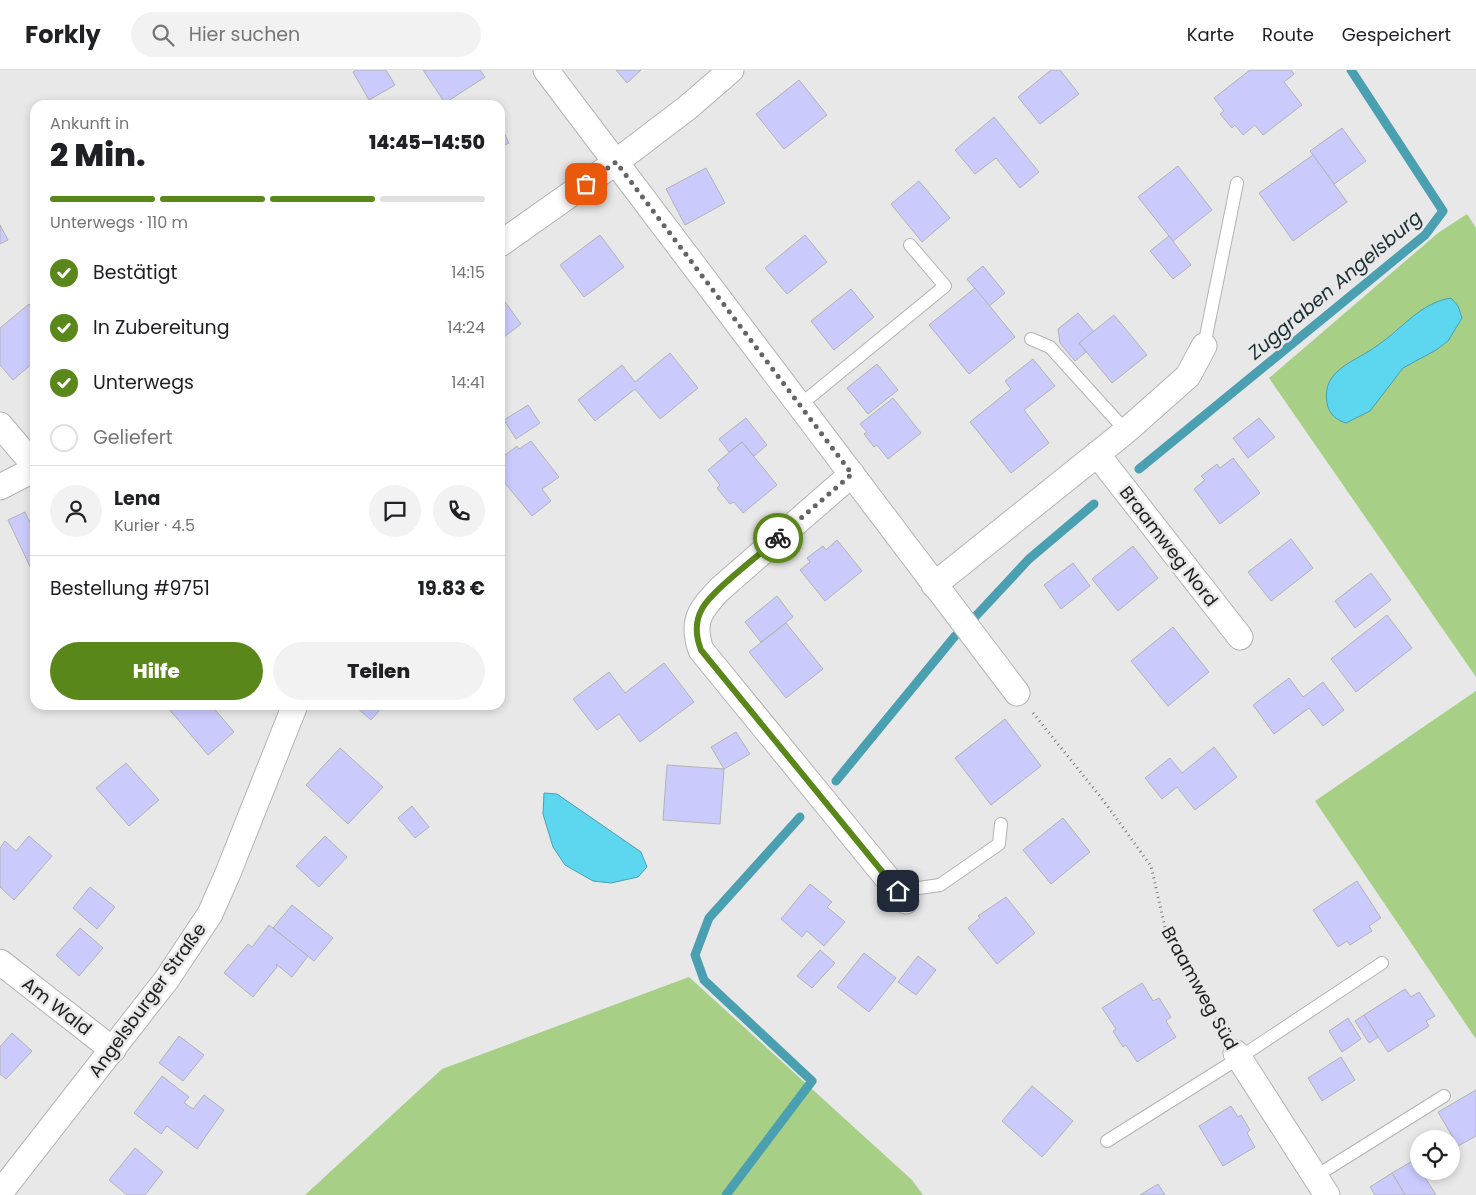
<!DOCTYPE html>
<html lang="de">
<head>
<meta charset="utf-8">
<style>
	body { margin:0; font-family:Poppins,sans-serif; background:#f2f2f2; color:#202124; height:100vh; display:flex; flex-direction:column; font-size:19px; white-space:nowrap }
	* { box-sizing:border-box; margin:0 }
	p { font-size:16px; color:#757577 }
	.icon { flex:none; width:28px; height:28px; fill:none; stroke:currentColor; stroke-width:2; stroke-linecap:round; stroke-linejoin:round }
	.map { position:relative; flex:1; overflow:hidden }
	.sheet { position:absolute; left:30px; top:30px; width:475px; height:610px; display:flex; flex-direction:column; background:#fff; border-radius:15px; box-shadow:0 2px 8px #0003 }
	.sheet>* { flex:none }
	.buttons { position:absolute; left:1410px; top:1060px; display:grid; gap:10px }
	.buttons a { display:grid; place-items:center; width:50px; height:50px; border-radius:50%; background:#fff; box-shadow:0 2px 8px #0003; font-size:25px }
	.pin { position:absolute; display:grid; place-items:center; width:42px; height:42px; color:#fff; margin:-21px; border-radius:10px; box-shadow:0 2px 8px #0006 }
	.courier { position:absolute; display:grid; place-items:center; width:50px; height:50px; margin:-25px; border:4px solid #598719; border-radius:50%; background:#fff; color:#222; box-shadow:0 1px 6px #0007 }
	.head em { font-style:normal; font-weight:800 }
	.head div { display:flex; flex-direction:column-reverse }
	.head { display:flex; align-items:center; justify-content:space-between; height:85px; padding:0 20px }
	h1 { font-size:32px; font-weight:800; line-height:38px }
	.bar { display:grid; grid-template-columns:repeat(4,1fr); gap:8px 5px; align-content:center; height:60px; padding:0 20px }
	.bar i { height:6px; border-radius:4px; background:#e0e0e0 }
	.bar .current { background:#598719 }
	.bar p { grid-column:span 4 }
	.line { display:flex; align-items:center; gap:12px; padding:0 20px; border-top:1px solid #e0e0e0 }
	.line div { flex:1 }
	.round { display:grid; place-items:center; flex:none; width:52px; height:52px; border-radius:26px; background:#f2f2f2 }
	ol { padding:0 20px; list-style:none }
	li { display:flex; align-items:center; gap:15px; height:55px }
	li p { margin-inline-start:auto }
	li .icon { padding:5px; border-radius:50%; background:#598719; color:#fff; stroke-width:4 }
	li:last-child { color:#757577 }
	li i { width:28px; height:28px; border:2px solid #e0e0e0; border-radius:50% }
	.action { display:flex; gap:10px; margin-top:auto; padding:10px 20px }
	.action a { flex:1; height:58px; border-radius:30px; background:#598719; color:#fff; font-size:20px; font-weight:800; line-height:58px; text-align:center }
	.action a+a { background:#f2f2f2; color:#202124 }
	header { display:flex; align-items:center; gap:30px; box-sizing:border-box; height:70px; padding:0 25px; background:#fff; border-bottom:1px solid #e0e0e0 }
	header strong { font-size:24px }
	nav { display:flex; gap:28px; margin-inline-start:auto; font-size:18px }
	.search { width:350px; height:45px; background:#f2f2f2; display:flex; align-items:center; gap:12px; box-sizing:border-box; padding:0 18px; border-radius:28px; color:#757577; font-size:19px }
	.map>svg:first-child { display:block }
</style>
</head>
<body>
<header>
<strong>Forkly</strong>
<div class="search"><svg class="icon" aria-label="search" viewBox="0 0 24 24"><circle cx="10" cy="10" r="6"/><path d="M15 15l6 6"/></svg>Hier suchen</div>
<nav><a>Karte</a><a>Route</a><a>Gespeichert</a></nav>
</header>
<div class="map">
<svg width="1476" height="1125" viewBox="0 0 1476 1125">
	<rect width="100%" height="100%" fill="#e8e8e9"/>
	<g fill="#a7cf86">
		<path d="M1467,144L1476,158V607L1269,308L1438,163Z"/>
		<path d="M1476,621V969L1315,731Z"/>
		<path d="M689,907L912,1110L923,1125H305L442,999Z"/>
	</g>
	<g fill="#5dd7f0" stroke="#4aa0b1">
		<path d="M1451,228L1458,236L1462,248L1448,271L1436,280L1403,298L1370,341L1346,353C1336,350 1329,344 1327,333C1321,299 1356,292 1378,275C1403,258 1420,233 1451,228Z"/>
		<path d="M544,723L557,724L641,782L647,797L638,807L611,813L593,811L565,795L553,777L543,744Z"/>
	</g>
	<g fill="none" stroke-linecap="round" stroke-linejoin="round">
		<g stroke="#4aa0b1" stroke-width="9">
			<path d="M1139,399L1425,165L1443,141L1351,0"/>
			<path d="M974,548L1029,489L1094,434"/>
			<path d="M836,711L955,566"/>
			<path d="M726,1125L812,1011L704,910L695,885L709,848L800,747"/>
		</g>
	</g>
	<g fill="#cacbfc" stroke="#b3b3b4">
		<path d="M356,0H386L395,15L369,30L353,2Z"/>
		<path d="M423,0H480L485,7L445,33Z"/>
		<path d="M616,0H641L627,13Z"/>
		<path d="M1051,0H1060L1079,24L1040,54L1018,27Z"/>
		<path d="M1250,0H1291L1294,4L1284,12L1302,35L1263,65L1255,55L1243,65L1235,55L1232,58L1220,44L1224,41L1214,28Z"/>
		<path d="M799,10L827,45L784,79L756,44Z"/>
		<path d="M994,47L1039,102L1020,118L996,88L975,104L955,80Z"/>
		<path d="M500,55L509,73L500,77Z"/>
		<path d="M1342,58L1366,91L1334,114L1310,81Z"/>
		<path d="M1313,85L1347,132L1293,171L1259,123Z"/>
		<path d="M1178,96L1212,140L1173,171L1138,127Z"/>
		<path d="M706,98L725,133L685,155L666,119Z"/>
		<path d="M919,111L950,148L922,172L891,134Z"/>
		<path d="M0,155L8,170L0,174Z"/>
		<path d="M600,165L624,197L584,227L560,195Z"/>
		<path d="M805,165L827,192L787,224L765,198Z"/>
		<path d="M1169,166L1191,195L1173,209L1150,181Z"/>
		<path d="M983,196L1005,223L989,236L967,209Z"/>
		<path d="M975,218L1015,267L969,304L929,255Z"/>
		<path d="M851,219L874,247L834,280L811,251Z"/>
		<path d="M500,225L521,254L500,270Z"/>
		<path d="M29,234L35,242V291L13,310L0,295V258Z"/>
		<path d="M1078,243L1094,262L1079,273L1086,282L1075,291L1060,273L1058,259Z"/>
		<path d="M1114,245L1147,285L1112,313L1079,273Z"/>
		<path d="M670,283L698,318L660,349L635,319L595,351L578,330L622,295L635,312Z"/>
		<path d="M1033,289L1055,316L1024,340L1049,373L1011,403L970,352L1011,319L1005,311Z"/>
		<path d="M877,294L898,320L868,344L847,318Z"/>
		<path d="M893,328L921,363L888,389L877,375L874,377L864,364L867,362L860,354Z"/>
		<path d="M528,335L540,353L516,369L504,350Z"/>
		<path d="M746,348L767,375L754,386L742,372L729,382L719,369Z"/>
		<path d="M1259,348L1275,367L1248,388L1233,368Z"/>
		<path d="M531,371L559,407L542,419L551,431L532,446L500,407V394L503,392L500,389L517,376L519,379Z"/>
		<path d="M742,372L777,415L743,443L734,432L730,434L717,418L720,415L708,400Z"/>
		<path d="M1233,388L1260,423L1220,454L1194,419L1205,410L1201,406L1217,394L1220,398Z"/>
		<path d="M25,442L35,463L34,505L8,450Z"/>
		<path d="M1291,469L1313,498L1271,531L1248,502Z"/>
		<path d="M837,470L862,501L825,531L800,500L810,492L807,488L823,476L826,480Z"/>
		<path d="M1133,476L1158,508L1118,541L1092,509Z"/>
		<path d="M1073,493L1090,516L1061,539L1044,515Z"/>
		<path d="M1371,503L1391,530L1355,558L1335,531Z"/>
		<path d="M777,526L793,547L761,572L745,552Z"/>
		<path d="M1387,545L1412,578L1356,622L1331,589Z"/>
		<path d="M786,553L823,599L786,628L749,582Z"/>
		<path d="M1173,557L1209,602L1168,636L1131,591Z"/>
		<path d="M664,593L694,632L640,672L619,644L597,660L573,629L609,602L625,623Z"/>
		<path d="M1289,608L1303,627L1323,612L1344,640L1323,656L1309,638L1274,664L1253,635Z"/>
		<path d="M171,635H211L234,662L208,685L168,638Z"/>
		<path d="M354,635H384L371,650Z"/>
		<path d="M1005,649L1041,696L991,735L955,688Z"/>
		<path d="M736,662L750,684L724,699L711,677Z"/>
		<path d="M1214,677L1237,707L1195,740L1177,717L1162,729L1145,708L1170,688L1182,703Z"/>
		<path d="M340,678L383,717L348,754L306,715Z"/>
		<path d="M126,693L159,730L129,756L96,718Z"/>
		<path d="M667,695L724,699L720,754L663,750Z"/>
		<path d="M412,736L429,757L415,768L398,748Z"/>
		<path d="M1063,748L1090,782L1051,814L1023,780Z"/>
		<path d="M29,766L52,786L14,830L0,817V778L5,771L16,781Z"/>
		<path d="M325,766L347,787L319,817L296,796Z"/>
		<path d="M1357,811L1381,848L1369,856L1372,861L1350,875L1347,871L1338,877L1313,840Z"/>
		<path d="M810,814L832,832L827,837L845,852L824,876L807,861L802,867L781,849Z"/>
		<path d="M90,817L115,837L97,859L73,838Z"/>
		<path d="M1006,827L1035,863L997,894L968,858L980,848L978,846Z"/>
		<path d="M292,835L333,868L314,891L273,858Z"/>
		<path d="M269,855L308,886L292,907L276,894L277,897L253,927L224,903L248,874L252,877Z"/>
		<path d="M80,858L103,878L79,906L56,885Z"/>
		<path d="M820,880L835,893L812,918L797,906Z"/>
		<path d="M864,883L896,908L869,942L837,917Z"/>
		<path d="M918,886L936,900L916,925L898,912Z"/>
		<path d="M1142,913L1153,931L1159,928L1171,947L1166,951L1176,967L1137,992L1126,975L1123,977L1113,961L1116,959L1102,938Z"/>
		<path d="M1405,919L1411,927L1419,922L1435,946L1426,951L1429,956L1388,982L1364,945Z"/>
		<path d="M1364,945L1378,967L1369,973L1355,951Z"/>
		<path d="M1348,948L1361,969L1342,982L1329,961Z"/>
		<path d="M12,963L32,981L6,1009L0,1004V977Z"/>
		<path d="M179,966L204,985L183,1011L159,993Z"/>
		<path d="M1341,987L1355,1010L1322,1031L1308,1008Z"/>
		<path d="M162,1006L189,1027L184,1033L193,1039L204,1025L224,1040L197,1079L167,1056L161,1064L134,1043Z"/>
		<path d="M1032,1016L1073,1051L1042,1087L1002,1051Z"/>
		<path d="M1476,1020V1066L1458,1076L1438,1042Z"/>
		<path d="M1231,1036L1238,1047L1241,1045L1250,1060L1247,1063L1255,1077L1223,1096L1199,1056Z"/>
		<path d="M135,1078L163,1102L145,1125H127L109,1110Z"/>
		<path d="M1414,1090L1419,1101H1421L1436,1125H1405L1392,1103Z"/>
		<path d="M1392,1103L1405,1125H1375L1370,1117Z"/>
		<path d="M1158,1114L1165,1125H1140Z"/>
	</g>
	<g fill="none" stroke-linecap="round" stroke-linejoin="round">
		<g stroke="#b3b3b4" stroke-width="14">
			<g id="lane">
				<path d="M1031,269L1050,277L1126,361"/>
				<path d="M1204,276L1237,113"/>
				<path d="M800,335L945,216L910,175"/>
				<path d="M898,821L940,815L999,774L1001,754"/>
				<path d="M1107,1071L1239,988L1382,893"/>
				<path d="M1316,1106L1444,1026"/>
			</g>
		</g>
		<g stroke="#b3b3b4" stroke-width="27">
			<g id="street">
				<path d="M546,0L1017,623"/>
				<path d="M500,174L616,92L687,38L731,0"/>
				<path d="M0,355L35,396"/>
				<path d="M1097,384L1240,567"/>
				<path d="M852,404L720,519C700,540 691,551 701,580L906,831"/>
				<path d="M0,417L35,399"/>
				<path d="M934,515L1126,361L1188,306L1204,276"/>
				<path d="M0,892L113,980"/>
				<path d="M1236,983L1327,1125"/>
				<path d="M0,1123L167,909L210,844L228,803L295,635"/>
			</g>
		</g>
		<path stroke="#7b7b7b" stroke-width="3" stroke-dasharray="1 4" stroke-linecap="butt" d="M1033,643L1103,730L1151,796L1166,862L1224,962"/>
		<use href="#lane" stroke="#fff" stroke-width="12"/>
		<use href="#street" stroke="#fff" stroke-width="25"/>
	</g>
	<g fill="none" stroke-linecap="round" stroke-linejoin="round">
		<path stroke="#656566" stroke-width="5" stroke-dasharray="0 9" d="M586,114L616,92L852,404L778,468"/>
		<path stroke="#598719" stroke-width="6" d="M778,468C761,484 711,521 702,539C694,553 696,567 701,580L898,821"/>
	</g>
	<g text-anchor="middle" dominant-baseline="central" stroke-width="5" stroke-linejoin="round" paint-order="stroke">
		<g font-size="18" fill="#1f1f1f" stroke="#e8e8e9">
			<text transform="translate(1169 476) rotate(52)">Braamweg Nord</text>
			<text transform="translate(1200 918) rotate(61)">Braamweg Süd</text>
			<text transform="translate(147 930) rotate(-54)">Angelsburger Straße</text>
			<text transform="translate(57 936) rotate(38)">Am Wald</text>
		</g>
		<g font-size="19" font-style="italic" fill="#1a2f34" stroke="#e8e8e9">
			<text transform="translate(1335 215) rotate(-40)">Zuggraben Angelsburg</text>
		</g>
	</g>
</svg>
<div class="buttons">
<a><svg class="icon" aria-label="locate" viewBox="0 0 24 24"><circle cx="12" cy="12" r="6"/><path d="M12 2v4M12 18v4M2 12h4M18 12h4"/></svg></a>
</div>
<div class="pin" style="left:586px;top:114px;background:#ea580c"><svg class="icon" aria-label="bag" viewBox="0 0 24 24"><path d="M5 8h14l-1 12H6zM9 8a3 3 0 0 1 6 0"/></svg></div>
<div class="pin" style="left:898px;top:821px;background:#1f2937"><svg class="icon" aria-label="home" viewBox="0 0 24 24"><path d="M3 11l9-7 9 7M6 9v11h12V9"/></svg></div>
<div class="courier" style="left:778px;top:468px"><svg class="icon" aria-label="bike" viewBox="0 0 24 24"><circle cx="6" cy="16" r="4"/><circle cx="18" cy="16" r="4"/><path d="M6 16l4-8h5l3 8M10 8l3 8H6M13 5h3"/></svg></div>
<section class="sheet">
<div class="head"><div><h1>2 Min.</h1><p>Ankunft in</p></div><em>14:45–14:50</em></div>
<div class="bar"><i class="current"></i><i class="current"></i><i class="current"></i><i></i><p>Unterwegs · 110 m</p></div>
<ol>
<li><svg class="icon" aria-label="check" viewBox="0 0 24 24"><path d="M5 12l5 5 9-10"/></svg>Bestätigt<p>14:15</p></li>
<li><svg class="icon" aria-label="check" viewBox="0 0 24 24"><path d="M5 12l5 5 9-10"/></svg>In Zubereitung<p>14:24</p></li>
<li><svg class="icon" aria-label="check" viewBox="0 0 24 24"><path d="M5 12l5 5 9-10"/></svg>Unterwegs<p>14:41</p></li>
<li><i></i>Geliefert</li>
</ol>
<div class="line" style="height:90px"><a class="round"><svg class="icon" aria-label="person" viewBox="0 0 24 24"><circle cx="12" cy="8" r="4"/><path d="M4 21q1-7 8-7t8 7"/></svg></a><div><b>Lena</b><p>Kurier · 4.5</p></div><a class="round"><svg class="icon" aria-label="chat" viewBox="0 0 24 24"><path d="M4 5h16v11H9l-5 4z"/></svg></a><a class="round"><svg class="icon" aria-label="phone" viewBox="0 0 24 24"><path d="M5 4h4l2 5-3 2q2 4 5 5l2-3 5 2v4C11 20 4 13 5 4z"/></svg></a></div>
<div class="line" style="height:65px"><div>Bestellung #9751</div><b>19.83 €</b></div>
<div class="action"><a>Hilfe</a><a>Teilen</a></div>
</section>
</div>
</body>
</html>
